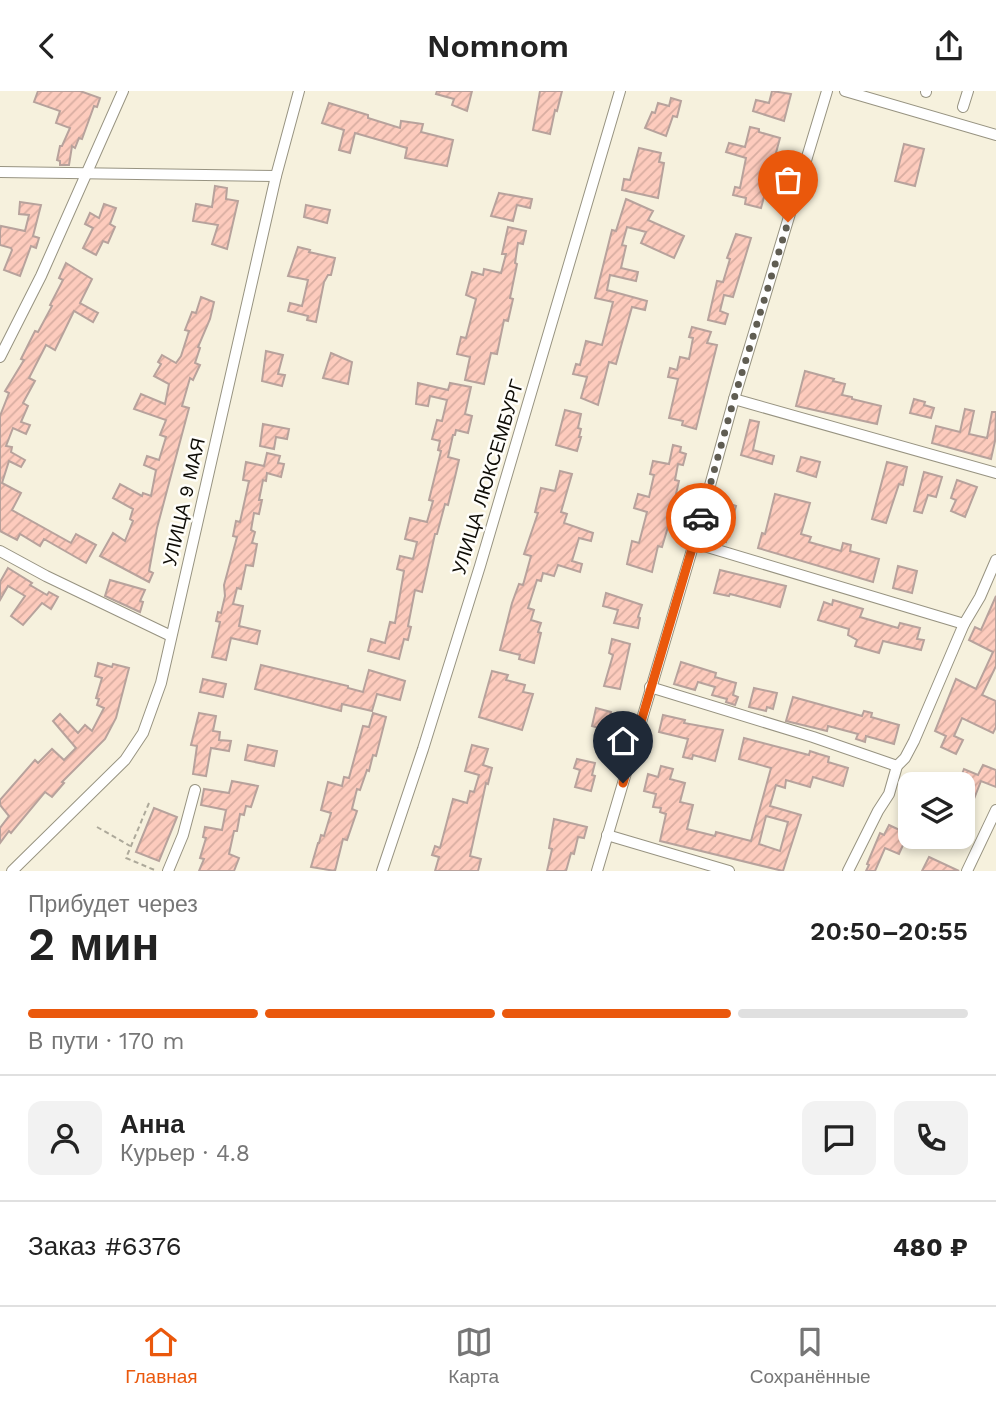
<!DOCTYPE html>
<html lang="ru">
<head>
<meta charset="utf-8">
<style>
	body { margin:0; font-family:"Work Sans",sans-serif; background:#f2f2f2; color:#222; height:100vh; display:flex; flex-direction:column; font-size:26px; white-space:nowrap }
	* { box-sizing:border-box; margin:0 }
	p { font-size:23px; color:#767676 }
	.icon { flex:none; width:38px; height:38px; fill:none; stroke:currentColor; stroke-width:2; stroke-linecap:round; stroke-linejoin:round }
	.map { position:relative; height:780px; overflow:hidden }
	.drawer { display:flex; flex-direction:column; background:#fff; flex:1 }
	.drawer>* { flex:none }
	.buttons { position:absolute; left:898px; top:681px; display:grid; gap:14px }
	.buttons a { display:grid; place-items:center; width:77px; height:77px; border-radius:14px; background:#fff; box-shadow:0 4px 10px #0003; font-size:35px }
	.pin { position:absolute; display:grid; place-items:center; width:60px; height:60px; color:#fff; margin:-72px -30px; border-radius:50% 50% 50% 0; rotate:-45deg; box-shadow:0 0 7px #0007 }
	.pin .icon { rotate:45deg }
	.courier { position:absolute; display:grid; place-items:center; width:70px; height:70px; margin:-35px; border:5px solid #ea580c; border-radius:50%; background:#fff; color:#222; box-shadow:0 2px 9px #0007 }
	.overview em { font-style:normal; font-weight:600 }
	.overview div { display:flex; flex-direction:column-reverse }
	.overview { display:flex; align-items:center; justify-content:space-between; height:119px; padding:0 28px }
	h1 { font-size:46px; font-weight:600; line-height:52px }
	.bar { display:grid; grid-template-columns:repeat(4,1fr); gap:10px 7px; align-content:center; height:84px; padding:0 28px }
	.bar i { height:9px; border-radius:5px; background:#e0e0e0 }
	.bar .current { background:#ea580c }
	.bar p { grid-column:span 4 }
	.line { display:flex; align-items:center; gap:18px; padding:0 28px; border-top:2px solid #e0e0e0 }
	.line div { flex:1 }
	.round { display:grid; place-items:center; flex:none; width:74px; height:74px; border-radius:14px; background:#f2f2f2 }
	header { display:flex; justify-content:space-between; align-items:center; height:91px; padding:0 28px; background:#fff; font-size:32px; font-weight:600 }
	.tabs { display:flex; justify-content:space-around; align-items:center; height:98px; border-top:2px solid #e0e0e0; background:#fff; font-size:19px; color:#767676 }
	.tabs a { display:grid; justify-items:center; gap:4px }
	.tabs .current { color:#ea580c }
	.map>svg:first-child { display:block }
</style>
</head>
<body>
<header><svg class="icon" aria-label="back" viewBox="0 0 24 24"><path d="M15 5l-7 7 7 7"/></svg>Nomnom<svg class="icon" aria-label="share" viewBox="0 0 24 24"><path d="M12 15V3M7 8l5-5 5 5M5 13v7h14v-7"/></svg></header>
<div class="map">
<svg width="996" height="780" viewBox="0 0 996 780">
	<defs>
		<pattern id="building-hatch" width="6" height="6" patternUnits="userSpaceOnUse" patternTransform="scale(1.75)"><rect width="6" height="6" fill="#fdcbbd"/><path d="M-1 1l2-2M0 6l6-6M5 7l2-2" fill="none" stroke="#d8ada1"/></pattern>
	</defs>
	<rect width="100%" height="100%" fill="#f6f1dd"/>
	<g fill="url(#building-hatch)" stroke="#b7a29c" stroke-width="2" fill-rule="evenodd">
		<path d="M38,0H80L100,7L97,16L94,15L82,48L79,47L75,57L72,55L69,74H60V70L57,69L60,55H62L70,37L56,32L60,20L34,11Z"/>
		<path d="M437,0H472L467,20L452,14L454,8L436,3Z"/>
		<path d="M540,0H562L557,20L555,19L550,43L533,39Z"/>
		<path d="M772,0L791,3L784,30L753,20L756,9L769,12Z"/>
		<path d="M671,7L681,10L677,26L673,25L666,45L645,37L652,21L655,22L658,12L669,15Z"/>
		<path d="M329,12L368,24V27L400,37L401,30L423,33L421,41L453,49L447,75L405,67L407,57L355,42L350,62L339,59L344,39L322,32Z"/>
		<path d="M750,36L759,38V41L780,47L761,117L745,113L746,107L733,104L735,96L740,97L746,67L726,61L729,52L745,56Z"/>
		<path d="M904,53L924,58L915,95L895,90Z"/>
		<path d="M639,57L661,62L659,71L664,72L658,107L622,99L624,88L630,89Z"/>
		<path d="M215,95L227,97L226,108L238,110L227,158L212,153L218,134L193,130L196,113L212,116Z"/>
		<path d="M499,102L532,108L530,117L517,114L513,130L491,125Z"/>
		<path d="M626,108L653,120L648,129L684,145L674,167L641,152L646,141L627,136L622,154L626,155L621,177L638,181L636,190L610,184L607,199L647,210L645,219L632,216L616,273L609,271L598,314L581,307L587,286L573,283L576,273L580,274L586,250L602,254L613,211L595,207L612,139L616,140Z"/>
		<path d="M20,111L41,114L33,145L39,147L36,157L31,155L20,185L4,179L12,159L11,157L0,154V140L1,135L25,140L29,124L19,123Z"/>
		<path d="M104,113L116,117L110,133L115,136L108,152L103,150L96,164L83,157L93,137L85,133L90,122L99,127Z"/>
		<path d="M306,114L330,119L327,132L304,126Z"/>
		<path d="M508,136L526,140L523,153L518,152L515,172L517,173L510,207L513,208L508,230L504,229L497,263L491,262L484,293L465,289L470,266L457,263L461,246L466,247L476,208L466,204L472,181L483,184L484,178L501,182L506,163H502Z"/>
		<path d="M736,143L751,147L733,206L724,204L720,220L728,223L725,233L708,229L717,190L723,191L730,168L727,167Z"/>
		<path d="M298,156L310,159L309,161L335,167L331,184H328L324,191L316,231L307,229L308,225L288,220L290,212L302,215L308,189L288,185Z"/>
		<path d="M66,172L92,188L80,212L98,222L93,231L74,220L55,259L46,254L29,287L35,290L23,312L28,315L21,331L30,334L26,343L13,337L6,355L12,356L11,361L25,369L21,376L9,370L2,392L21,402L12,419L71,452L76,443L96,454L86,472L44,448L40,455L20,443L17,449L0,440V325L9,302L5,300L24,269L21,268L35,240L38,241L52,215L50,214L63,189L59,187Z"/>
		<path d="M201,206L214,211L210,228L198,256L200,257L195,272L200,274L193,289L190,287L182,315L189,317L157,437L149,480L153,482L149,491L100,465L113,442L125,450L133,430L130,428L133,418L113,407L120,393L142,405L143,402L151,405L156,379L144,374L147,365L159,369L166,346L160,344L166,329L134,318L141,303L165,313L169,293L154,285L161,273L158,271L162,264L176,272L181,265L189,240L185,239L192,221L196,222Z"/>
		<path d="M692,236L711,241L707,252L717,254L696,338L682,334L683,330L669,327L678,288L668,286L670,277L677,279L680,266L689,268L693,247L689,246Z"/>
		<path d="M266,260L283,264L278,283L285,284L282,295L262,290Z"/>
		<path d="M331,262L352,271L348,293L323,287Z"/>
		<path d="M805,280L834,288L833,290L845,293L842,304L852,306V308L881,315L877,333L796,315Z"/>
		<path d="M418,292L448,299L450,292L471,296L465,323L472,325L468,342L456,339L455,344H453L448,366L459,369L455,386L448,414L445,413L437,443H435L422,501L415,499L408,535L411,536L408,549L404,548L399,568L368,560L371,548L385,552L390,531L395,532L404,480L397,478L400,465L413,468L417,451L405,448L410,427L427,431L433,410L429,409L441,360L438,359L440,350L432,348L437,329L442,330L447,309L430,305L428,315L416,313Z"/>
		<path d="M914,308L925,311L924,314L934,317L931,327L910,322Z"/>
		<path d="M965,318L974,320L969,343L987,347L992,321H996L995,350L991,368L932,352L936,335L960,341Z"/>
		<path d="M565,319L581,323L578,337L581,338L579,346H581L577,360L556,354Z"/>
		<path d="M750,329L759,331L753,359L774,365L772,373L741,364Z"/>
		<path d="M263,333L289,338L287,348L276,346L274,358L260,355Z"/>
		<path d="M673,354L681,356L680,361L686,363L683,374L678,373L675,389L679,390L670,429L662,456L658,455L652,481L627,473L632,450L639,452L647,421L634,417L638,403L649,406L654,384L650,383L653,370L669,373Z"/>
		<path d="M267,362L280,365L278,372L284,373L281,386L267,382L266,390L263,389L259,409H262L259,423L254,422L251,439L255,441L252,452L257,453L253,475L246,474L241,498L237,497L233,513L243,515L239,535L260,540L257,553L231,547L226,569L212,566L220,531L216,530L218,521L221,522L225,505L224,494L237,446L233,445L236,430L240,431L249,390L243,389L246,371L264,375Z"/>
		<path d="M801,366L820,371L816,386L797,380Z"/>
		<path d="M887,371L907,376L903,394L899,393L886,432L872,428Z"/>
		<path d="M560,380L572,383L561,421L567,423L564,432L593,442L591,450L579,447L572,470L582,473L580,481L558,474L554,485L543,482L541,490L537,489L528,517L534,519L531,529L541,532L538,541L541,542L534,572L519,568L520,564L500,559L512,512L519,493L523,494L531,465L524,463L538,422L535,421L541,397L555,400Z"/>
		<path d="M924,381L942,386L936,406L928,404L922,422L914,420Z"/>
		<path d="M957,389L977,396L965,426L951,420L956,409L951,407Z"/>
		<path d="M775,403L810,412L801,443L811,446L809,451L841,460L843,452L851,454L850,460L879,468L873,491L758,457L762,442L765,443Z"/>
		<path d="M727,412L736,415L726,451L717,448Z"/>
		<path d="M898,475L917,480L912,502L893,497Z"/>
		<path d="M8,477L32,492L30,494L47,504L49,501L58,506L51,518L42,512L23,534L11,525L25,505L8,495L0,509V491Z"/>
		<path d="M720,479L786,495L780,516L730,503L729,505L714,502Z"/>
		<path d="M110,489L145,499L140,510L143,511L140,521L105,505Z"/>
		<path d="M606,502L642,514L638,526L640,527L638,537L614,532L618,519L603,515Z"/>
		<path d="M996,505V575L982,604L996,610V636L993,642L962,627L954,645L963,649L956,663L941,656L946,645L935,640L956,588L976,598L993,561L969,549L975,536L981,539Z"/>
		<path d="M833,509L863,518L860,526L898,537L900,532L920,537L917,548L924,549L921,559L883,550L879,562L855,555L857,549L848,544L849,538L818,529L824,511L832,514Z"/>
		<path d="M612,548L630,553L620,598L604,595L613,564L609,562Z"/>
		<path d="M681,571L716,582L715,586L736,592L733,604L738,606L735,614L726,611L727,608L712,604L715,596L698,591L695,599L674,593Z"/>
		<path d="M98,572L112,576L113,573L129,577L116,627L105,648L62,691L64,692L52,706L45,701L11,742L9,740L0,752V737L9,725L0,714V709L35,669L38,672L52,658L64,669L76,657L53,630L60,623L78,642L85,634L92,640L104,617L97,614L99,608L96,607L102,587L95,585Z"/>
		<path d="M261,574L348,595V597L363,601L369,579L405,590L400,609L377,603L372,620L342,613L341,620L255,598Z"/>
		<path d="M492,580L508,584L506,589L525,594L523,601L533,603L522,639L479,626Z"/>
		<path d="M203,588L226,593L223,606L200,601Z"/>
		<path d="M754,597L777,602L773,618L767,616L766,620L749,616Z"/>
		<path d="M793,606L862,625L864,620L872,622L871,626L899,634L894,653L866,645L865,651L856,648L858,643L828,635L827,640L786,630Z"/>
		<path d="M596,617L611,621L606,639L592,635Z"/>
		<path d="M199,622L216,625L213,640L220,641L219,649L231,650L229,660L211,657L206,685L193,683L197,655L191,654Z"/>
		<path d="M373,622L386,626L376,665L373,664L369,680L367,679L360,699L357,698L352,718L357,720L347,749L343,748L335,780L311,776L318,752H319L321,744L324,745L331,722L321,719L328,691L342,695L344,686L349,687L363,635L369,636Z"/>
		<path d="M663,624L685,629L684,632L723,639L715,670L693,664L692,668L683,666L688,648L659,641Z"/>
		<path d="M744,647L809,664L810,660L819,663L829,666L828,671L848,677L843,695L813,686L810,696L786,689L785,697L776,694L770,715L801,724L783,780L660,750L666,723L660,721L661,717L653,716L656,703L644,700L648,683L658,686L661,675L673,678L670,688L685,692L680,711L693,714L687,738L715,745L716,741L751,750L771,677L739,668ZM766,725L788,731L780,760L759,753Z"/>
		<path d="M248,654L277,660L274,675L245,669Z"/>
		<path d="M472,654L488,658L483,674L492,677L488,693L486,692L470,765L481,768L478,780H435L439,766L432,764L435,755L440,757L453,708L467,712L470,700L474,701L479,684L465,680Z"/>
		<path d="M577,668L595,672L592,684L595,685L591,700L575,696L580,679L574,677Z"/>
		<path d="M983,674L996,679V696L981,690L972,713L962,709V693H958L964,678L978,684Z"/>
		<path d="M232,690L258,695L251,716L246,715L244,724L240,723L237,740H234L229,763L239,767L234,780H199L204,768L200,767L206,747L203,746L205,736L222,739L226,719L201,714L204,698L229,702Z"/>
		<path d="M154,717L177,726L159,770L136,761Z"/>
		<path d="M554,728L587,736L584,747L578,746L574,763L571,762L566,780H547L552,758L549,757Z"/>
		<path d="M889,734L908,743L899,763L885,757L875,780H866L869,774L867,773L880,742L884,744Z"/>
		<path d="M929,766L959,780H922Z"/>
	</g>
	<g fill="none" stroke-linecap="round" stroke-linejoin="round">
		<g stroke="#979381" stroke-width="12">
			<g id="minor">
				<path d="M845,0L996,44"/>
				<path d="M926,1V0"/>
				<path d="M963,16L968,0"/>
				<path d="M0,81L276,85"/>
				<path d="M0,266L41,185L123,0"/>
				<path d="M734,308L996,382"/>
				<path d="M694,452L964,533"/>
				<path d="M0,460L46,485L171,545"/>
				<path d="M650,596L813,646L897,675"/>
				<path d="M607,744L729,780"/>
				<path d="M12,780L125,669L143,642L161,592L276,85L299,0"/>
				<path d="M168,780L183,744L195,699"/>
				<path d="M382,780L423,658L480,475L620,0"/>
				<path d="M597,780L694,452L734,308L827,0"/>
				<path d="M848,780L878,720L889,703L897,675L905,667L914,650L964,533L980,506L996,469"/>
				<path d="M967,780L996,719"/>
			</g>
		</g>
		<g stroke="#ada99a" stroke-width="2" stroke-dasharray="5 3.5" stroke-linecap="butt">
			<path d="M149,712L126,767L157,780"/>
			<path d="M97,736L130,755"/>
		</g>
		<use href="#minor" stroke="#fff" stroke-width="10"/>
	</g>
	<g fill="none" stroke-linecap="round" stroke-linejoin="round">
		<path stroke="#605d52" stroke-width="7" stroke-dasharray="0 12.6" d="M701,427L734,308L788,131"/>
		<path stroke="#ea580c" stroke-width="9" d="M623,692L701,427"/>
	</g>
	<g text-anchor="middle" dominant-baseline="central" stroke-width="5" stroke-linejoin="round" paint-order="stroke">
		<g font-size="19" fill="#0f0d07" stroke="#fffefa">
			<text transform="translate(488 386) rotate(-73)">УЛИЦА ЛЮКСЕМБУРГ</text>
			<text transform="translate(184 411) rotate(-77)">УЛИЦА 9 МАЯ</text>
		</g>
	</g>
</svg>
<div class="buttons">
<a><svg class="icon" aria-label="layers" viewBox="0 0 24 24"><path d="M12 4l9 5-9 5-9-5zM3 14l9 5 9-5"/></svg></a>
</div>
<div class="pin" style="left:788px;top:131px;background:#ea580c"><svg class="icon" aria-label="bag" viewBox="0 0 24 24"><path d="M5 8h14l-1 12H6zM9 8a3 3 0 0 1 6 0"/></svg></div>
<div class="pin" style="left:623px;top:692px;background:#1f2937"><svg class="icon" aria-label="home" viewBox="0 0 24 24"><path d="M3 11l9-7 9 7M6 9v11h12V9"/></svg></div>
<div class="courier" style="left:701px;top:427px"><svg class="icon" aria-label="car" viewBox="0 0 24 24"><path d="M5 17H2v-5l4-1 3-4h7l3 4 3 1v5h-3M9 17h6M6 11h13"/><circle cx="7" cy="17" r="2"/><circle cx="17" cy="17" r="2"/></svg></div>
</div>
<section class="drawer">
<div class="overview"><div><h1>2 мин</h1><p>Прибудет через</p></div><em>20:50–20:55</em></div>
<div class="bar"><i class="current"></i><i class="current"></i><i class="current"></i><i></i><p>В пути · 170 m</p></div>
<div class="line" style="height:126px"><a class="round"><svg class="icon" aria-label="person" viewBox="0 0 24 24"><circle cx="12" cy="8" r="4"/><path d="M4 21q1-7 8-7t8 7"/></svg></a><div><b>Анна</b><p>Курьер · 4.8</p></div><a class="round"><svg class="icon" aria-label="chat" viewBox="0 0 24 24"><path d="M4 5h16v11H9l-5 4z"/></svg></a><a class="round"><svg class="icon" aria-label="phone" viewBox="0 0 24 24"><path d="M5 4h4l2 5-3 2q2 4 5 5l2-3 5 2v4C11 20 4 13 5 4z"/></svg></a></div>
<div class="line" style="height:91px"><div>Заказ #6376</div><b>480 ₽</b></div>
</section>
<nav class="tabs">
<a class="current"><svg class="icon" aria-label="home" viewBox="0 0 24 24"><path d="M3 11l9-7 9 7M6 9v11h12V9"/></svg>Главная</a>
<a><svg class="icon" aria-label="map" viewBox="0 0 24 24"><path d="M3 6l6-2 6 2 6-2v14l-6 2-6-2-6 2zM9 4v14M15 6v14"/></svg>Карта</a>
<a><svg class="icon" aria-label="saved" viewBox="0 0 24 24"><path d="M7 4h10v16l-5-4-5 4z"/></svg>Сохранённые</a>
</nav>
</body>
</html>
